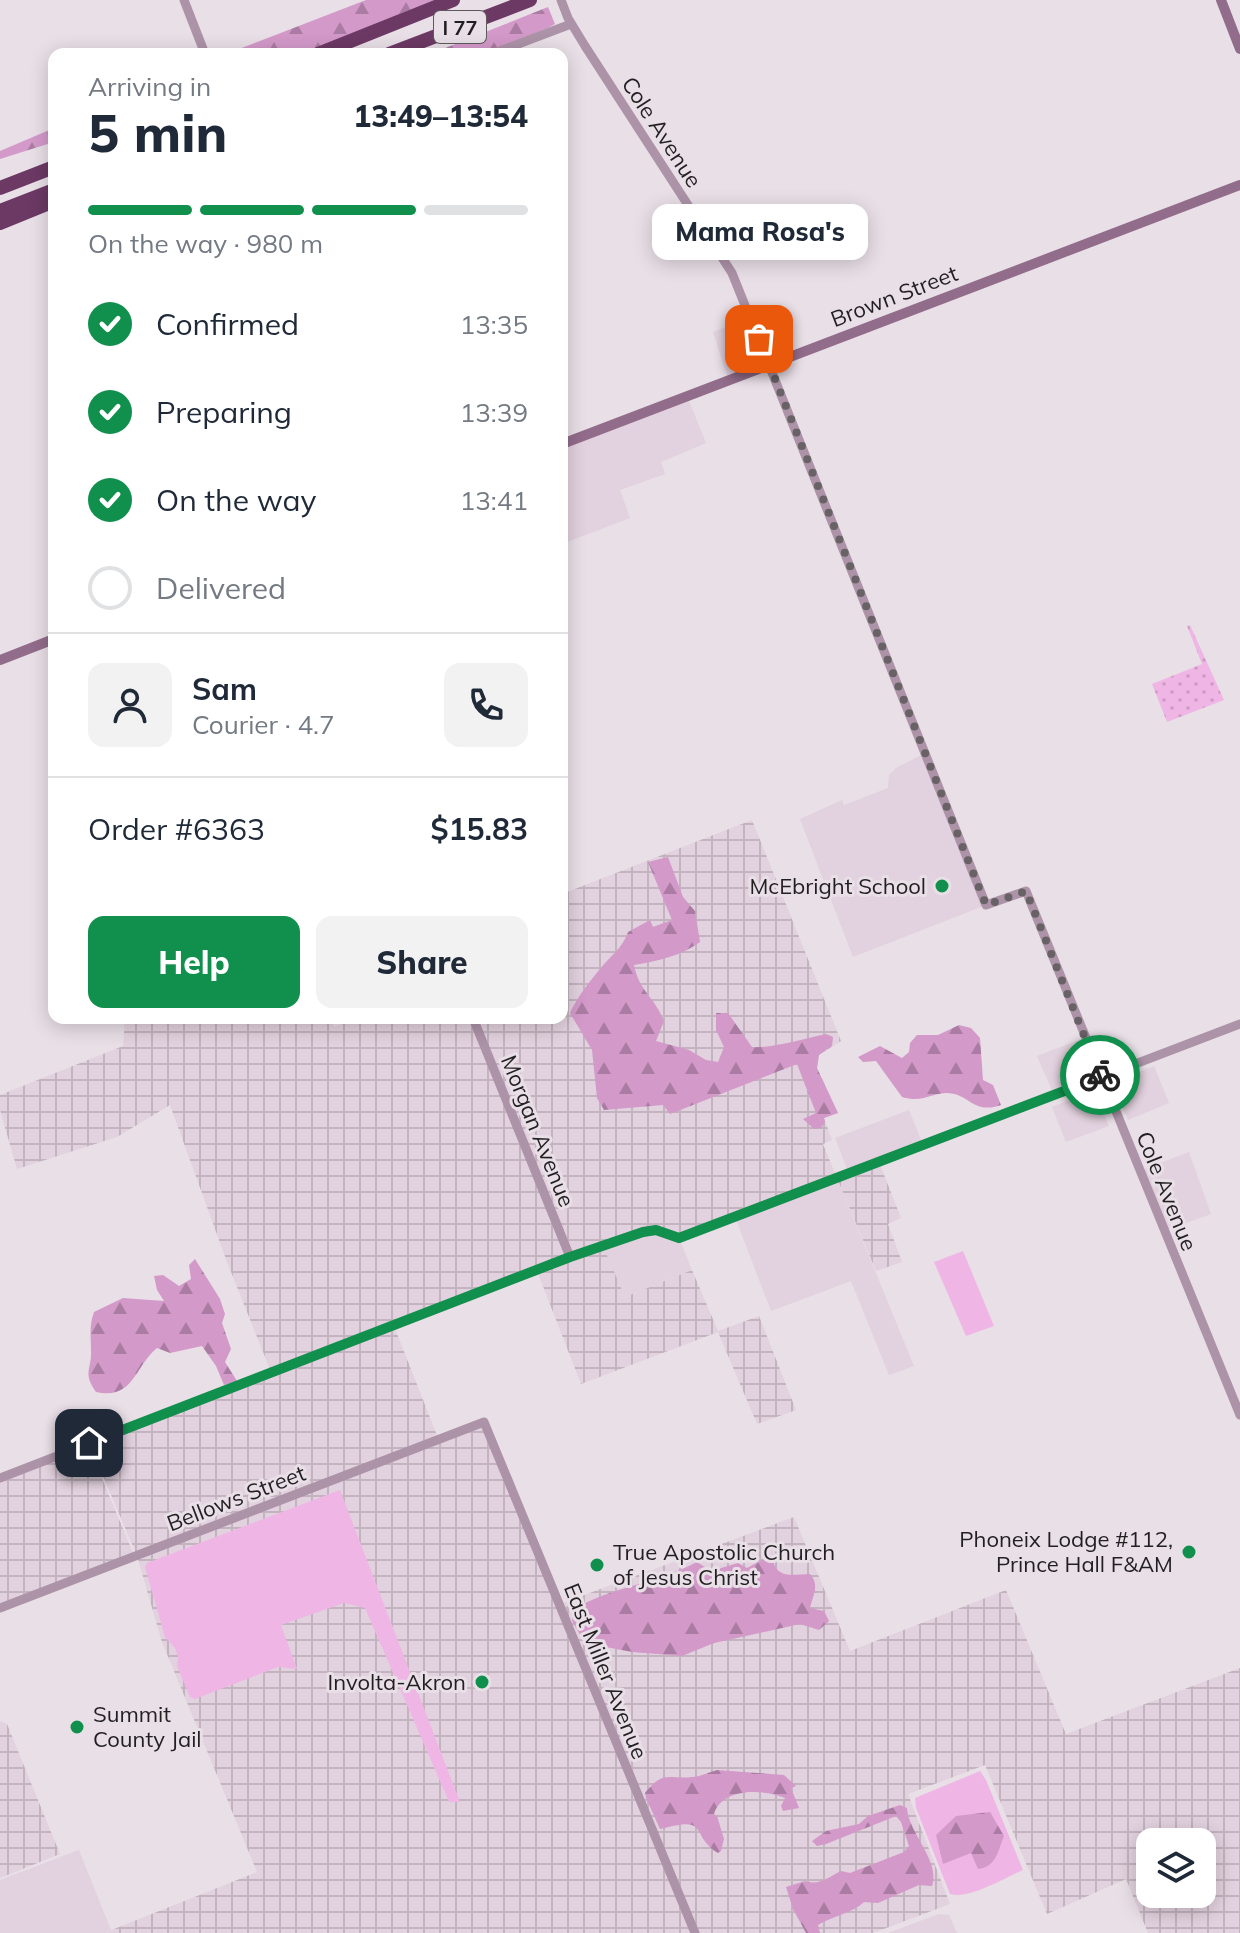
<!DOCTYPE html>
<html lang="en">
<head>
<meta charset="utf-8">
<style>
	body { margin:0; font-family:Mulish,sans-serif; background:#f2f2f3; color:#1f2937; height:100vh; display:flex; flex-direction:column; font-size:30px; white-space:nowrap }
	* { box-sizing:border-box; margin:0 }
	p { font-size:26px; color:#747a83 }
	.icon { flex:none; width:44px; height:44px; fill:none; stroke:currentColor; stroke-width:2; stroke-linecap:round; stroke-linejoin:round }
	.map { position:relative; flex:1; overflow:hidden }
	.panel { position:absolute; left:48px; top:48px; width:520px; height:976px; display:flex; flex-direction:column; background:#fff; border-radius:16px; box-shadow:0 4px 20px #0003 }
	.panel>* { flex:none }
	.fabs { position:absolute; left:1136px; top:1828px; display:grid; gap:16px }
	.fabs a { display:grid; place-items:center; width:80px; height:80px; border-radius:16px; background:#fff; box-shadow:0 4px 20px #0003; font-size:40px }
	.pin { position:absolute; display:grid; place-items:center; width:68px; height:68px; color:#fff; margin:-34px; border-radius:16px; box-shadow:0 4px 12px #0006 }
	.courier { position:absolute; display:grid; place-items:center; width:80px; height:80px; margin:-40px; border:6px solid #11904d; border-radius:50%; background:#fff; color:#222; box-shadow:0 2px 10px #0007 }
	.bubble { position:absolute; height:56px; border-radius:16px; background:#fff; box-shadow:0 4px 20px #0003; font-size:26px; font-weight:800; line-height:56px; text-align:center }
	.overview em { font-style:normal; font-weight:800 }
	.overview div { display:flex; flex-direction:column-reverse }
	.overview { display:flex; align-items:center; justify-content:space-between; height:136px; padding:0 40px }
	h1 { font-size:52px; font-weight:800; line-height:60px }
	.bar { display:grid; grid-template-columns:repeat(4,1fr); gap:12px 8px; align-content:center; height:96px; padding:0 40px }
	.bar i { height:10px; border-radius:6px; background:#e0e1e3 }
	.bar .on { background:#11904d }
	.bar p { grid-column:span 4 }
	.line { display:flex; align-items:center; gap:20px; padding:0 40px; border-top:2px solid #e0e1e3 }
	.line div { flex:1 }
	.round { display:grid; place-items:center; flex:none; width:84px; height:84px; border-radius:16px; background:#f2f2f3 }
	ol { padding:0 40px; list-style:none }
	li { display:flex; align-items:center; gap:24px; height:88px }
	li p { margin-inline-start:auto }
	li .icon { padding:8px; border-radius:50%; background:#11904d; color:#fff; stroke-width:4 }
	li:last-child { color:#747a83 }
	li i { width:44px; height:44px; border:4px solid #e0e1e3; border-radius:50% }
	.button { display:flex; gap:16px; margin-top:auto; padding:16px 40px }
	.button a { flex:1; height:92px; border-radius:16px; background:#11904d; color:#fff; font-size:32px; font-weight:800; line-height:92px; text-align:center }
	.button a+a { background:#f2f2f3; color:#1f2937 }
	.map>svg:first-child { display:block }
</style>
</head>
<body>
<div class="map">
<svg width="1240" height="1933" viewBox="0 0 1240 1933">
	<defs>
		<pattern id="industrial-grid" width="8" height="8" patternUnits="userSpaceOnUse" patternTransform="scale(2)"><rect width="8" height="8" fill="#e2d1de"/><path d="M0 4h8M4 0v8" fill="none" stroke="#c2b3be"/></pattern>
		<pattern id="forest-firs" width="22" height="20" patternUnits="userSpaceOnUse" patternTransform="scale(2)"><rect width="22" height="20" fill="#d399c9"/><path d="M5 1l3.5 6h-7zM16 11l3.5 6h-7z" fill="#ab7ca3"/></pattern>
		<pattern id="park-dots" width="8" height="8" patternUnits="userSpaceOnUse" patternTransform="scale(2)"><rect width="8" height="8" fill="#efb6e5"/><path d="M2 2h.1M6 6h.1" fill="none" stroke="#cd9cc4" stroke-width="1.8" stroke-linecap="round"/></pattern>
	</defs>
	<rect width="100%" height="100%" fill="#e9dfe7"/>
	<g fill="#e2d1de">
		<path d="M751,317L770,365L729,381L713,332Z"/>
		<path d="M687,396L706,443L661,462L665,474L620,490L630,518L562,544V444Z"/>
		<path d="M925,753L986,905L853,957L800,819L842,800L844,805L888,788L889,775L896,768Z"/>
		<path d="M1084,1038L1101,1077L1054,1095L1037,1056Z"/>
		<path d="M1154,1066L1169,1103L1128,1120L1113,1082Z"/>
		<path d="M1095,1090L1109,1126L1066,1142L1052,1107Z"/>
		<path d="M909,1110L923,1145L849,1174L835,1138Z"/>
		<path d="M1189,1152L1211,1214L1164,1231L1139,1171Z"/>
		<path d="M837,1178L914,1366L889,1375L851,1281L771,1311L735,1217Z"/>
		<path d="M643,1232L679,1238L692,1270L625,1297L602,1246Z"/>
		<path d="M79,1850L111,1930L104,1933H0V1880Z"/>
		<path d="M939,1914L949,1915L957,1933H888Z"/>
	</g>
	<g fill="url(#industrial-grid)" fill-rule="evenodd">
		<path d="M752,820L841,1041L819,1055L817,1068L838,1113L824,1118L832,1140L823,1144L837,1178L879,1162L901,1218L888,1224L902,1262L876,1271L837,1178L679,1238L656,1230L603,1246L625,1297L692,1270L718,1331L759,1316L796,1410L757,1424L718,1332L581,1384L537,1271L394,1326L438,1438L484,1422L560,1604L794,1517L850,1651L1006,1590L1066,1734L1240,1668V1933H1148L1126,1879L1047,1914L985,1765L908,1794L950,1904L873,1933H104L257,1872L162,1642L137,1556L89,1443L271,1372L227,1262L170,1105L117,1137L17,1169L0,1110V1095L123,1046L125,1018H331L334,1027L356,1018H562V894ZM1150,1842H1202V1894H1150Z"/>
		<path d="M88,1445L134,1555L0,1608V1480Z"/>
		<path d="M0,1721L7,1724L60,1854L0,1878Z"/>
	</g>
	<g fill="#efb6e5">
		<path d="M963,1251L994,1326L966,1336L934,1262Z"/>
		<path d="M340,1490L460,1802H449L365,1608L344,1603L281,1625L297,1669L278,1667L195,1699L190,1697L177,1666L178,1657L175,1648L165,1637L145,1567L147,1563Z"/>
		<path d="M980,1771L986,1780L1023,1870C1005,1878 968,1900 950,1894L916,1808L915,1798Z"/>
	</g>
	<g fill="url(#forest-firs)">
		<path d="M366,0H434L301,54H226Z"/>
		<path d="M548,7L555,24L548,28L481,54H430Z"/>
		<path d="M54,128V142L0,159V151Z"/>
		<path d="M668,857L683,897L695,911L700,942C681,956 657,961 634,965C639,991 654,996 664,1021L656,1041L689,1050L706,1060L718,1062L724,1047L716,1030V1013H728L752,1047C769,1049 807,1038 826,1034L833,1037L832,1046L819,1055L817,1068L838,1113L824,1118L825,1122L821,1128L814,1129L803,1119L816,1113L797,1064L670,1114L663,1105L604,1110L597,1098L592,1050L570,1013C576,999 590,981 600,969C611,955 622,949 628,932L650,920L653,927L672,920L648,862Z"/>
		<path d="M959,1025L971,1028L980,1038L983,1080L993,1085L1001,1105C972,1115 970,1093 946,1093C929,1094 922,1103 902,1097L876,1061L863,1062L858,1057L880,1046L902,1058L909,1052L910,1043L917,1035H938Z"/>
		<path d="M195,1259L220,1299L225,1314L222,1323L231,1349L225,1362L237,1381L224,1385L216,1366L202,1346L170,1353L157,1348C134,1367 134,1400 96,1392C82,1372 92,1370 91,1350C91,1335 89,1326 94,1312L123,1298L164,1301L157,1290L154,1276L163,1275L179,1286L191,1279L189,1265Z"/>
		<path d="M767,1557L773,1560C777,1580 795,1574 810,1574C820,1585 813,1595 810,1608L824,1611L829,1621L819,1630L800,1624L714,1643L682,1656L632,1652L585,1643L572,1621L574,1609C612,1587 657,1583 697,1562L711,1571L738,1563L747,1568Z"/>
		<path d="M717,1770L784,1775L796,1786L791,1788L799,1808L783,1811L781,1806L785,1798C764,1789 722,1787 714,1814L717,1816L724,1839L721,1851L718,1853C688,1834 712,1815 660,1829L646,1798L645,1793C664,1769 669,1780 692,1777C700,1777 709,1772 717,1770Z"/>
		<path d="M900,1805L907,1808C908,1832 941,1862 932,1886L919,1885L878,1903L864,1902C853,1913 832,1916 818,1925L820,1933H806L793,1909L786,1887L805,1881C819,1886 829,1877 841,1871L850,1873L904,1852L909,1846L901,1822L896,1816L826,1844L817,1846L812,1841L826,1831L859,1824L868,1816Z"/>
		<path d="M990,1812L1004,1836C998,1850 997,1867 978,1869L971,1853L943,1864L936,1835L956,1816Z"/>
	</g>
	<path fill="url(#park-dots)" d="M1190,625L1224,700L1167,722L1152,684L1202,664L1187,626Z"/>
	<g fill="none" stroke-linecap="round" stroke-linejoin="round">
		<g stroke="#ad93a8" stroke-width="9">
			<path d="M184,0L205,54"/>
			<path d="M561,0L568,18L585,46L732,273L986,905L1026,891L1240,1415"/>
			<path d="M492,54L571,24"/>
			<path d="M473,1018L570,1257"/>
			<path d="M0,1478L570,1257L643,1232L656,1230L679,1238L1240,1024"/>
			<path d="M0,1608L484,1422L695,1933"/>
		</g>
		<g stroke="#926c8b" stroke-width="10">
			<path d="M1221,0L1240,49"/>
			<path d="M562,444L1240,185"/>
			<path d="M0,660L54,639"/>
		</g>
		<g stroke="#6c3964" stroke-width="14">
			<path d="M318,54L453,0"/>
			<path d="M389,54L530,0"/>
			<path d="M0,188L54,167"/>
			<path d="M0,211L54,190"/>
			<path d="M0,223L54,201"/>
		</g>
	</g>
	<g fill="none" stroke-linecap="round" stroke-linejoin="round">
		<path stroke="#686266" stroke-width="8" stroke-dasharray="0 14.4" d="M759,339L986,905L1026,891L1100,1075"/>
		<path stroke="#11904d" stroke-width="10" d="M89,1443L570,1257L643,1232L656,1230L679,1238L1101,1077L1100,1075"/>
	</g>
	<g fill="#11904d" stroke="#e9dfe7" stroke-width="3">
		<circle cx="942" cy="886" r="8"/>
		<circle cx="1189" cy="1552" r="8"/>
		<circle cx="597" cy="1565" r="8"/>
		<circle cx="482" cy="1682" r="8"/>
		<circle cx="77" cy="1727" r="8"/>
	</g>
	<g text-anchor="middle" dominant-baseline="central" stroke-width="6" stroke-linejoin="round" paint-order="stroke">
		<rect fill="#e9dfe7" stroke="#5e595c" stroke-width="2" x="434" y="11" width="52" height="32" rx="6"/>
		<g font-size="20" font-weight="bold" fill="#221f21">
			<text x="460" y="27">I 77</text>
		</g>
		<g font-size="22" fill="#221f21" stroke="#e9dfe7">
			<text transform="translate(662 132) rotate(57)">Cole Avenue</text>
			<text transform="translate(894 296) rotate(-21)">Brown Street</text>
			<text transform="translate(538 1131) rotate(68)">Morgan Avenue</text>
			<text transform="translate(1167 1191) rotate(68)">Cole Avenue</text>
			<text transform="translate(236 1498) rotate(-21)">Bellows Street</text>
			<text transform="translate(606 1671) rotate(68)">East Miller Avenue</text>
		</g>
		<g font-size="22" fill="#221f21" stroke="#e9dfe7" text-anchor="end">
			<text x="926" y="886">McEbright School</text>
			<text x="1173" y="1539">Phoneix Lodge #112,<tspan x="1173" dy="25">Prince Hall F&amp;AM</tspan></text>
			<text x="613" y="1552" text-anchor="start">True Apostolic Church<tspan x="613" dy="25">of Jesus Christ</tspan></text>
			<text x="466" y="1682">Involta-Akron</text>
			<text x="93" y="1714" text-anchor="start">Summit<tspan x="93" dy="25">County Jail</tspan></text>
		</g>
	</g>
</svg>
<div class="fabs">
<a><svg class="icon" aria-label="layers" viewBox="0 0 24 24"><path d="M12 4l9 5-9 5-9-5zM3 14l9 5 9-5"/></svg></a>
</div>
<div class="pin" style="left:759px;top:339px;background:#ea580c"><svg class="icon" aria-label="bag" viewBox="0 0 24 24"><path d="M5 8h14l-1 12H6zM9 8a3 3 0 0 1 6 0"/></svg></div>
<div class="pin" style="left:89px;top:1443px;background:#1f2937"><svg class="icon" aria-label="home" viewBox="0 0 24 24"><path d="M3 11l9-7 9 7M6 9v11h12V9"/></svg></div>
<div class="courier" style="left:1100px;top:1075px"><svg class="icon" aria-label="bike" viewBox="0 0 24 24"><circle cx="6" cy="16" r="4"/><circle cx="18" cy="16" r="4"/><path d="M6 16l4-8h5l3 8M10 8l3 8H6M13 5h3"/></svg></div>
<div class="bubble" style="left:652px;top:204px;width:216px">Mama Rosa's</div>
<section class="panel">
<div class="overview"><div><h1>5 min</h1><p>Arriving in</p></div><em>13:49–13:54</em></div>
<div class="bar"><i class="on"></i><i class="on"></i><i class="on"></i><i></i><p>On the way · 980 m</p></div>
<ol>
<li><svg class="icon" aria-label="check" viewBox="0 0 24 24"><path d="M5 12l5 5 9-10"/></svg>Confirmed<p>13:35</p></li>
<li><svg class="icon" aria-label="check" viewBox="0 0 24 24"><path d="M5 12l5 5 9-10"/></svg>Preparing<p>13:39</p></li>
<li><svg class="icon" aria-label="check" viewBox="0 0 24 24"><path d="M5 12l5 5 9-10"/></svg>On the way<p>13:41</p></li>
<li><i></i>Delivered</li>
</ol>
<div class="line" style="height:144px"><a class="round"><svg class="icon" aria-label="person" viewBox="0 0 24 24"><circle cx="12" cy="8" r="4"/><path d="M4 21q1-7 8-7t8 7"/></svg></a><div><b>Sam</b><p>Courier · 4.7</p></div><a class="round"><svg class="icon" aria-label="phone" viewBox="0 0 24 24"><path d="M5 4h4l2 5-3 2q2 4 5 5l2-3 5 2v4C11 20 4 13 5 4z"/></svg></a></div>
<div class="line" style="height:104px"><div>Order #6363</div><b>$15.83</b></div>
<div class="button"><a>Help</a><a>Share</a></div>
</section>
</div>
</body>
</html>
